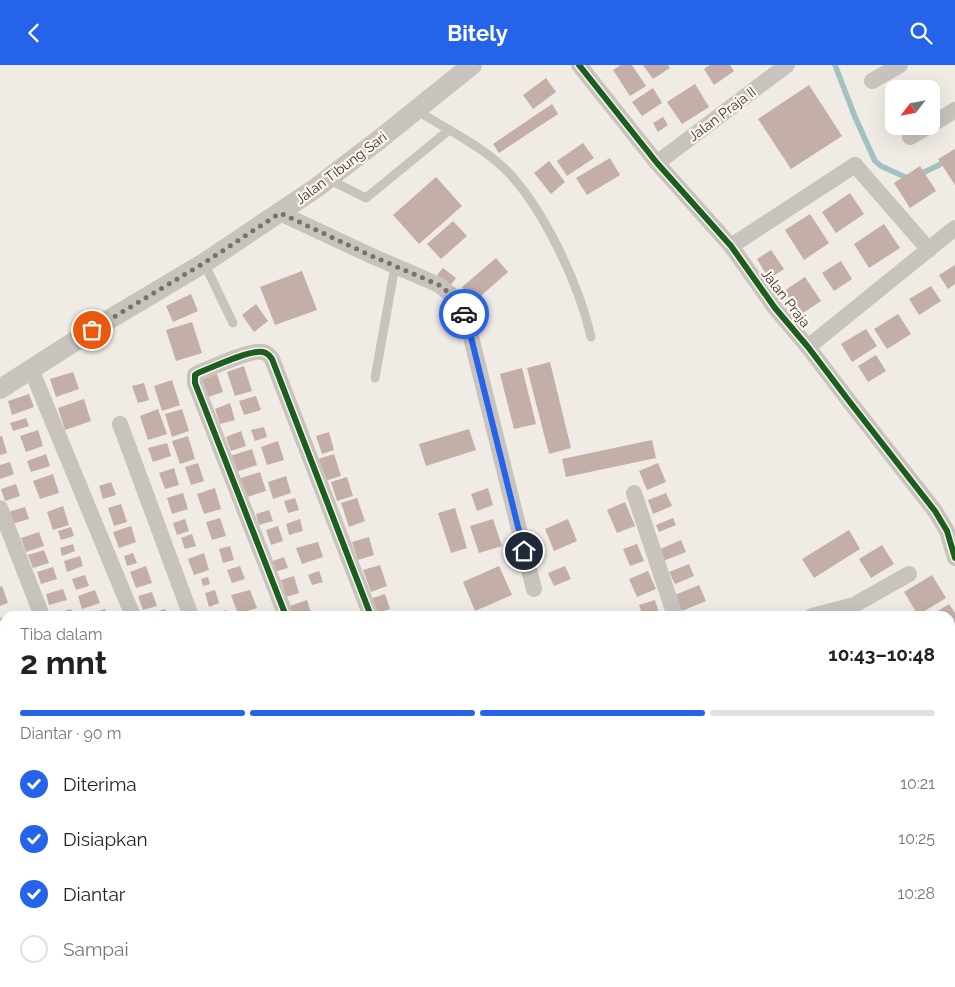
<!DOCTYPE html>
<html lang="id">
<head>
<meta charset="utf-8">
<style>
	body { margin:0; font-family:Raleway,sans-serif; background:#f2f2f2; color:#222; height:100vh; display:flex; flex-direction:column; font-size:19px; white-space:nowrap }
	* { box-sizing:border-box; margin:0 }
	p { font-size:16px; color:#767676 }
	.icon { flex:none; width:28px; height:28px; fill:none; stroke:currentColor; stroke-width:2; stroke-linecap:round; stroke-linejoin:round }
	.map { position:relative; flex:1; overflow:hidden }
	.sheet { position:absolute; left:0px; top:546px; width:955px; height:376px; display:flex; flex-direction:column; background:#fff; border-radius:15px 15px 0 0; box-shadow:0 5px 20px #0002 }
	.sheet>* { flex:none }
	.needle { width:32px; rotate:238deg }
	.tools { position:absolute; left:885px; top:15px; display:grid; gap:10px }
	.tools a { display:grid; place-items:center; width:55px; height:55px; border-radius:10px; background:#fff; box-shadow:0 5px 20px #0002; font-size:25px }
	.pin { position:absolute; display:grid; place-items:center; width:42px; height:42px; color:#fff; margin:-21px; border:2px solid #fff; border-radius:50%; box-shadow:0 1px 5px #0007 }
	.courier { position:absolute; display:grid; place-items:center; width:50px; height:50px; margin:-25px; border:4px solid #2563eb; border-radius:50%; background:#fff; color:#222; box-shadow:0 1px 6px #0007 }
	.headline em { font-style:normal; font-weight:700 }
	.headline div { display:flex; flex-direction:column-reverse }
	.headline { display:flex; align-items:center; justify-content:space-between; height:85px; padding:0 20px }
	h1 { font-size:32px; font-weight:700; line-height:38px }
	.bar { display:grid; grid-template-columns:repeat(4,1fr); gap:8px 5px; align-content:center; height:60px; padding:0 20px }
	.bar i { height:6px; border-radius:4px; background:#e0e0e0 }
	.bar .current { background:#2563eb }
	.bar p { grid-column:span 4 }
	ol { padding:0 20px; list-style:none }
	li { display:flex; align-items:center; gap:15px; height:55px }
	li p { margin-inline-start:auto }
	li .icon { padding:5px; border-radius:50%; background:#2563eb; color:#fff; stroke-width:4 }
	li:last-child { color:#767676 }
	li i { width:28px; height:28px; border:2px solid #e0e0e0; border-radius:50% }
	header { display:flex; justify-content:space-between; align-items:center; height:65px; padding:0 20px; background:#2563eb; color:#fff; font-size:22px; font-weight:700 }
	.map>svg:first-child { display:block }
</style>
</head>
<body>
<header><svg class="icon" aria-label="back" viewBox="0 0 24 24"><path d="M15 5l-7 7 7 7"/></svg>Bitely<svg class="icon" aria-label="search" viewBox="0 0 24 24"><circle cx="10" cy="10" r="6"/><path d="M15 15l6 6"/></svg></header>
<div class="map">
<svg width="955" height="922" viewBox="0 0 955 922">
	<rect width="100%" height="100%" fill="#f0ebe5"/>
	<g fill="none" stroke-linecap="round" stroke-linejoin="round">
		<g stroke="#a1c2c1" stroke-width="5.5">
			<path d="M835,0L855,52L875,96L881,101L907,113L909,112"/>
			<path d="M918,110L939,100L955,87"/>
		</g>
	</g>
	<g fill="#c3afa7">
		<path d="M621,0H632L646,21L630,31L613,5Z"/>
		<path d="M643,0H668L670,3L653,14Z"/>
		<path d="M710,0H730L734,6L714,20L704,4Z"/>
		<path d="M546,13L556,27L533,44L523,30Z"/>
		<path d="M695,19L709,42L682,59L667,37Z"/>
		<path d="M809,20L842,71L791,104L758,54Z"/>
		<path d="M653,23L662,38L642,51L632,37Z"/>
		<path d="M552,39L558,49L499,88L493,79Z"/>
		<path d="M663,52L668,60L658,67L653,58Z"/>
		<path d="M583,78L594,93L567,111L557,96Z"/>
		<path d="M955,84V120L938,94Z"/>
		<path d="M610,93L620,110L587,130L576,113Z"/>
		<path d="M549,96L565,117L551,129L534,108Z"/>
		<path d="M920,101L936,126L910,143L894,118Z"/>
		<path d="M436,112L462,141L419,179L393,150Z"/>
		<path d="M850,128L864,149L836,168L822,147Z"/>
		<path d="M810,149L829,178L804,195L785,165Z"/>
		<path d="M453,156L467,171L441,194L427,179Z"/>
		<path d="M884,159L900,183L869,203L854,179Z"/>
		<path d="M771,185L784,204L769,214L757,194Z"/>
		<path d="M496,193L508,207L474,237L462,222Z"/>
		<path d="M841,196L852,214L834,226L822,208Z"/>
		<path d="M955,200V219L948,224L939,210Z"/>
		<path d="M443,203L456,213L450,221L437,210Z"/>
		<path d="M302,206L317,245L275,260L260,222Z"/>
		<path d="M805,212L821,236L800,250L784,226Z"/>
		<path d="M931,221L941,236L919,250L909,234Z"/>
		<path d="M191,229L198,246L173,257L166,241Z"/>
		<path d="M256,239L268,256L254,267L242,250Z"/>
		<path d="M898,249L911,269L887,284L874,264Z"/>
		<path d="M192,257L202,288L176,296L166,265Z"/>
		<path d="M866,264L877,281L852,297L841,279Z"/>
		<path d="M876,290L886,306L868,317L858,301Z"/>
		<path d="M550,297L571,383L549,389L527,303Z"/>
		<path d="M244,301L252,326L235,331L227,307Z"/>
		<path d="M522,303L536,359L514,364L500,309Z"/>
		<path d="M73,307L79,324L56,332L50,314Z"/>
		<path d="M217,309L223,327L208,332L202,314Z"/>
		<path d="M172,315L180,340L162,346L154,321Z"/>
		<path d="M144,318L149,335L138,338L132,321Z"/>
		<path d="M29,329L34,342L12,350L8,336Z"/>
		<path d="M256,331L261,345L244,350L239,336Z"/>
		<path d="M84,334L91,356L65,365L58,343Z"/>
		<path d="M230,338L235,355L220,359L215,344Z"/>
		<path d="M158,344L167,369L148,375L140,351Z"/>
		<path d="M182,344L189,366L172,372L165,349Z"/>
		<path d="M26,353L29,361L13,366L10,358Z"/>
		<path d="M264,362L267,372L255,376L251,365Z"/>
		<path d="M469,364L476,385L426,401L419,379Z"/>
		<path d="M38,365L43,381L26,387L20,371Z"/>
		<path d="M241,366L246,381L231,386L226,372Z"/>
		<path d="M329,367L334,385L322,389L316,371Z"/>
		<path d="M0,371H2L7,388L0,390Z"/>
		<path d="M188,371L195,394L180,399L172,376Z"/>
		<path d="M652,375L656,393L566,412L562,394Z"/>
		<path d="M278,376L284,395L267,400L261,382Z"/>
		<path d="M167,378L171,391L153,397L148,383Z"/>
		<path d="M252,384L257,400L236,407L230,391Z"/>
		<path d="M46,389L50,401L31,407L27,396Z"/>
		<path d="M334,389L341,411L325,416L318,394Z"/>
		<path d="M10,397L14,409L0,414V400Z"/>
		<path d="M198,398L204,416L191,420L185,402Z"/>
		<path d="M658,398L666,417L647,425L639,406Z"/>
		<path d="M174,403L179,420L165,424L159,408Z"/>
		<path d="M260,407L266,426L244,433L238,414Z"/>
		<path d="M53,409L59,428L40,434L33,416Z"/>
		<path d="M286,411L291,428L273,434L268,417Z"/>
		<path d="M347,412L353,431L337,436L331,417Z"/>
		<path d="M111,417L116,430L103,434L99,421Z"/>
		<path d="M16,419L20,431L5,436L1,424Z"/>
		<path d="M215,423L221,444L204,449L197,429Z"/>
		<path d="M488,423L493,440L477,446L471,429Z"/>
		<path d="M183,428L188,444L172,449L167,433Z"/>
		<path d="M666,428L672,441L653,449L648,435Z"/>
		<path d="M295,433L299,445L288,448L284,436Z"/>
		<path d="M357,433L365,456L349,462L341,438Z"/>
		<path d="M625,437L635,461L617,468L607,445Z"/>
		<path d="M121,439L127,457L114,461L108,443Z"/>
		<path d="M63,441L69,460L53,465L47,447Z"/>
		<path d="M25,442L29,454L12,459L8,447Z"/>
		<path d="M455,443L467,483L451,488L438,448Z"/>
		<path d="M269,445L273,456L259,460L256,449Z"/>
		<path d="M220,453L226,471L212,475L206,457Z"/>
		<path d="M673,453L676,460L659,467L656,460Z"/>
		<path d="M185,454L189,466L177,470L173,458Z"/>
		<path d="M300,454L303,466L289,470L286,459Z"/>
		<path d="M493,454L502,481L479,488L470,461Z"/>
		<path d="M568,454L577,476L554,486L545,464Z"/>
		<path d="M131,461L136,477L119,483L113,467Z"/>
		<path d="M278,461L283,476L271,480L266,465Z"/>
		<path d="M71,462L74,471L61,475L58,466Z"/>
		<path d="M849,465L860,484L814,513L802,494Z"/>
		<path d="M39,467L44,481L26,487L21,473Z"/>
		<path d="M192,469L196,481L185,484L181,473Z"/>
		<path d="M369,472L374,490L358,495L352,477Z"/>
		<path d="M681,475L686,487L663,496L658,485Z"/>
		<path d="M318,477L323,492L302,499L296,483Z"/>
		<path d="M73,479L75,486L62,491L60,483Z"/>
		<path d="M637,479L644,496L630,501L623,484Z"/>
		<path d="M882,480L894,499L871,513L859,494Z"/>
		<path d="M230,481L234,495L223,498L219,484Z"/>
		<path d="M44,485L49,498L33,503L28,490Z"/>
		<path d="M133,488L137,498L127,501L124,491Z"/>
		<path d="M204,488L209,505L194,510L188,494Z"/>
		<path d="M80,491L83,501L67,507L64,496Z"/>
		<path d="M284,492L288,503L274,507L270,497Z"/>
		<path d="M689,499L694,511L675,519L669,507Z"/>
		<path d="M380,500L387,521L371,527L363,505Z"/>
		<path d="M146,501L152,518L136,523L130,507Z"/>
		<path d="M240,501L245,514L232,518L227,505Z"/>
		<path d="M499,501L512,530L475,546L463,517Z"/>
		<path d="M565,501L571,514L554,521L548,508Z"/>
		<path d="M53,502L57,514L41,519L37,507Z"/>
		<path d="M319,506L323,517L312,520L308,510Z"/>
		<path d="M648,506L656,524L637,532L629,514Z"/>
		<path d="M85,510L89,521L76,525L72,514Z"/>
		<path d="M932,510L946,533L918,550L904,527Z"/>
		<path d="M294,511L299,528L286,532L281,515Z"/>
		<path d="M208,512L210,519L203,521L201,514Z"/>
		<path d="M699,520L706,536L682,546L675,530Z"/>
		<path d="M2,521L8,538L0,541V522Z"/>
		<path d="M63,524L67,535L49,540L46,529Z"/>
		<path d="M95,525L100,538L82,544L78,531Z"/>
		<path d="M215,525L219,538L209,542L205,528Z"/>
		<path d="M250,525L257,543L238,549L231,530Z"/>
		<path d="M152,527L157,541L143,545L138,531Z"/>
		<path d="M385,529L390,544L375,549L370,534Z"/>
		<path d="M307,535L311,548L300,551H293L290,541Z"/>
		<path d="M655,535L660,551H643L639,540Z"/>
		<path d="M949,539L955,548V570L950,573V551H930Z"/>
		<path d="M71,544L74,551H55L54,549Z"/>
		<path d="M105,544L108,551H84Z"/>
		<path d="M165,544L167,551H143Z"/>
		<path d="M226,545L228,551H215L214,549Z"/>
		<path d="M5,552V570L0,553Z"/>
		<path d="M955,584V608L950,600V587Z"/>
		<path d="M4,598L5,619L0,621V599Z"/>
		<path d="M955,628V646L950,638V631Z"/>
		<path d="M955,692V716L950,717V694Z"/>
		<path d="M0,710L5,723V730L0,732Z"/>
		<path d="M5,739V761L0,763V741Z"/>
		<path d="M955,748V777L950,778V750Z"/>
		<path d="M950,796L955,814V818L950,819Z"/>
		<path d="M5,863V895L0,898V865Z"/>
		<path d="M950,901L955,912V922H940L939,918H950Z"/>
		<path d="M18,918H40L42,922H7Z"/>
		<path d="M90,918H118L120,922H92Z"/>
		<path d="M140,918H178L179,922H141Z"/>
		<path d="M299,918H341L343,922H300Z"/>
		<path d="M485,918L528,921V922H485Z"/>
		<rect x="387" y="919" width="22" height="3"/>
	</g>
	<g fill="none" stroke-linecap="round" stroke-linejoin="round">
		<g stroke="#c9c3be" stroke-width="9">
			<path d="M416,45C443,62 483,82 505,104C543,142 579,219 591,272"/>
			<path d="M328,114L366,133L449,65"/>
			<path d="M204,198L233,258"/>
			<path d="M375,313L395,201"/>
		</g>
		<g stroke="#c9c3be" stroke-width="16">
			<path d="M579,0L657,98L731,181L775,243L808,282L849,336L935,446L947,466L955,493"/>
			<path d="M872,16L900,0"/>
			<path d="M931,60L955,45"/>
			<path d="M910,72L929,61"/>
			<path d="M657,98L787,0"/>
			<path d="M280,148L374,192L439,220L449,228L461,242L467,256L534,524"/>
			<path d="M731,181L855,100L929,185"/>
			<path d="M808,282L955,163"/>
			<path d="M31,304L133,551"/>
			<path d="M120,359L191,551"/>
			<path d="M634,428L675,551"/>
			<path d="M0,443L42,551"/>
			<path d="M286,551L195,318V310L198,308C211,303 251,284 263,287C268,288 270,291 272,294L371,551"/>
			<path d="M812,551L854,540L909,509"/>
			<path d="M0,663L5,676"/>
			<path d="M0,798L5,795"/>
			<path d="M952,872L955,881"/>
			<path d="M0,909L5,907"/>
			<path d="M47,918L55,921L65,918"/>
			<path d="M779,918V922"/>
			<path d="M903,918L904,922"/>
			<path d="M352,922L354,918"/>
			<path d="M829,922L846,918"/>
		</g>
		<path stroke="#c9c3be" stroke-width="20" d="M0,324L105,257L204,198L316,123L380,74L472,0"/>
		<g stroke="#fbf5ee" stroke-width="9">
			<g id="cycleway">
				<path d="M579,0L657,98L731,181L775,243L808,282L849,336L935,446L947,466L955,493"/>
				<path d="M286,551L195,318V310L198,308C211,303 251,284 263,287C268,288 270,291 272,294L371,551"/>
			</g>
		</g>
		<use href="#cycleway" stroke="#1b5e20" stroke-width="6"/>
	</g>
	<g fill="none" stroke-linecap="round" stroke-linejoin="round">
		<path stroke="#7a716c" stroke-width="5" stroke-dasharray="0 9" d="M92,265L204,198L280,148L374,192L439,220L449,228L461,242L464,249"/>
		<path stroke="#2563eb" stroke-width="6" d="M464,249L467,256L524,486"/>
	</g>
	<g text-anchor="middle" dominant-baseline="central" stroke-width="4.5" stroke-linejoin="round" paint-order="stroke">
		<g font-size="14" fill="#3b302b" stroke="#fbf5ee">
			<text transform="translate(722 49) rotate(-37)">Jalan Praja II</text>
			<text transform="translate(341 103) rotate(-37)">Jalan Tibung Sari</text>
			<text transform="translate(786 233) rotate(52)">Jalan Praja</text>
		</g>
	</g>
</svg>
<div class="tools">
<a><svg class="needle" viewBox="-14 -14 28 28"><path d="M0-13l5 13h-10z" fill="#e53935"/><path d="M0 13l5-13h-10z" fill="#767676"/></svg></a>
</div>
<div class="pin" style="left:92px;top:265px;background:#ea580c"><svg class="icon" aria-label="bag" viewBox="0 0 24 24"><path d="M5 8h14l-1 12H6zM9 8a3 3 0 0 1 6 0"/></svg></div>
<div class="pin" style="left:524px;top:486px;background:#1f2937"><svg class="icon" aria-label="home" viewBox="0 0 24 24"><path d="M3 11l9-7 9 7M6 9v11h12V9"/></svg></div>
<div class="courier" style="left:464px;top:249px"><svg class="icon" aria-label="car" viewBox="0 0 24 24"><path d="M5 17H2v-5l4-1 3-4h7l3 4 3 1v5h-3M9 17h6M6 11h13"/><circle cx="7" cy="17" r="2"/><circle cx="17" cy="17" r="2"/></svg></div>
<section class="sheet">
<div class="headline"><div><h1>2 mnt</h1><p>Tiba dalam</p></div><em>10:43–10:48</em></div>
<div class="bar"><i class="current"></i><i class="current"></i><i class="current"></i><i></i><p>Diantar · 90 m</p></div>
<ol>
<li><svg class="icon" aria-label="check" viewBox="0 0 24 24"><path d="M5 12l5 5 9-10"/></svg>Diterima<p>10:21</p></li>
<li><svg class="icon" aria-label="check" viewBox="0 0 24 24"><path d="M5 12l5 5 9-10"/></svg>Disiapkan<p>10:25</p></li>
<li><svg class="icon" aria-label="check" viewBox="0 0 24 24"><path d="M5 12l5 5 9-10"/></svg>Diantar<p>10:28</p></li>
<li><i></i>Sampai</li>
</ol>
</section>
</div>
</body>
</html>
